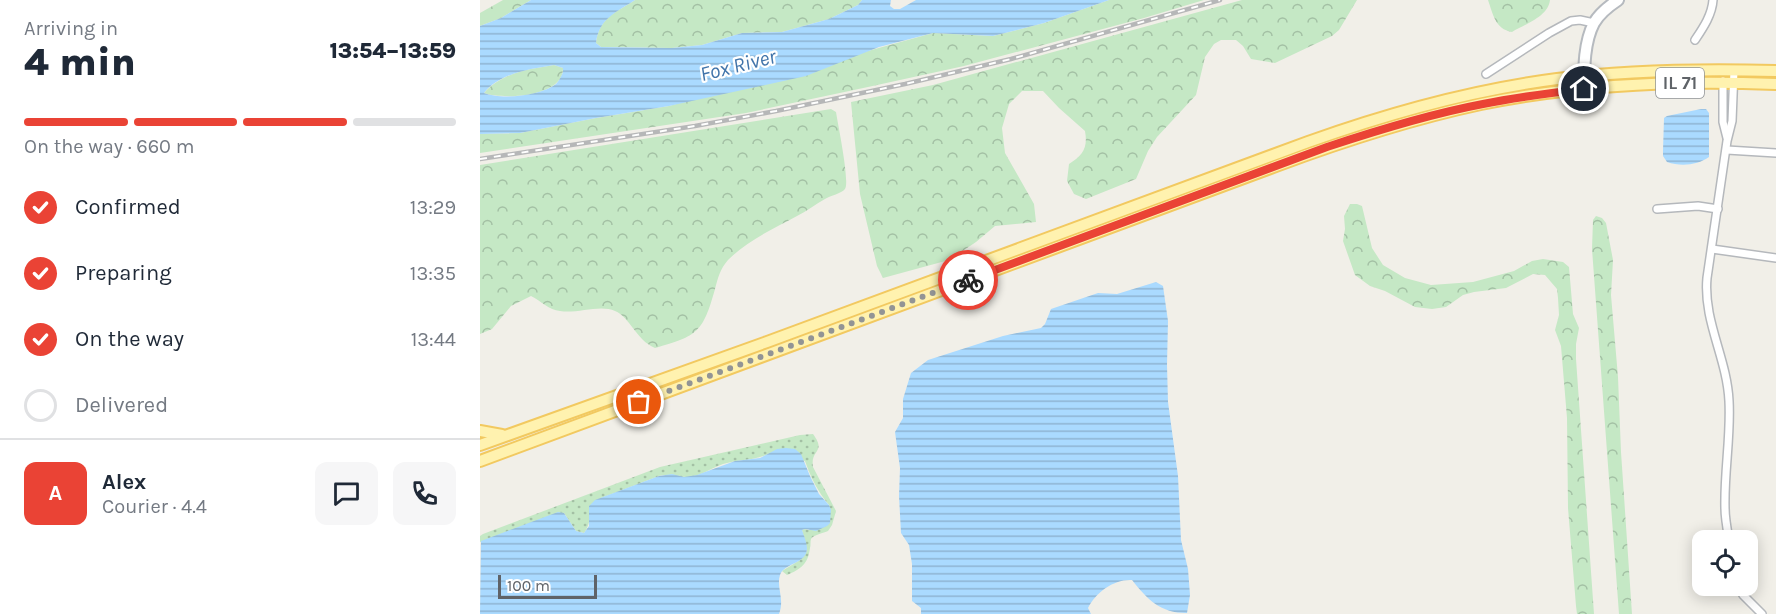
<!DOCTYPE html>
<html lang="en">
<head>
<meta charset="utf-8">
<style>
	body { margin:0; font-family:Karla,sans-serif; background:#f6f6f7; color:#1f2937; height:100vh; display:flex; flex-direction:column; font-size:22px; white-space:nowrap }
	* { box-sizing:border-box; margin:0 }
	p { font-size:20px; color:#747a83 }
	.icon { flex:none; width:33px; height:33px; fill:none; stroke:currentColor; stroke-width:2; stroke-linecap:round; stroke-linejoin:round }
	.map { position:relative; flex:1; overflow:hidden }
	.panel { display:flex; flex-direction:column; background:#fff; width:480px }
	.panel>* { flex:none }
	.buttons { position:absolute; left:1212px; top:530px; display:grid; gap:12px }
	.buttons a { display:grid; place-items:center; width:66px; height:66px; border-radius:12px; background:#fff; box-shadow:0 3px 15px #0003; font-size:30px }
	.scale { position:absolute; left:18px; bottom:15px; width:99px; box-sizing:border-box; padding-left:6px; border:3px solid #5f6368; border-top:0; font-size:16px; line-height:21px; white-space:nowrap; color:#5f6368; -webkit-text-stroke:4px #fff; paint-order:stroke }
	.pin { position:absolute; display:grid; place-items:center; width:51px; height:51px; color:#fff; margin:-26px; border:3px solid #fff; border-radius:50%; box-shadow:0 2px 6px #0007 }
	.courier { position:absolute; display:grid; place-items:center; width:60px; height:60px; margin:-30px; border:4px solid #ea4335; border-radius:50%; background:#fff; color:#222; box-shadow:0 2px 8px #0007 }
	.overview em { font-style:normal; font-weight:800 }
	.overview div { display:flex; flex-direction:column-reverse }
	.overview { display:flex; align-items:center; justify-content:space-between; height:102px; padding:0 24px }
	h1 { font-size:39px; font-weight:800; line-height:45px }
	.bar { display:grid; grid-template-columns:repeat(4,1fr); gap:9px 6px; align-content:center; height:72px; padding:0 24px }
	.bar i { height:8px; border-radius:4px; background:#e0e1e3 }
	.bar .active { background:#ea4335 }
	.bar p { grid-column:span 4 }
	.line { display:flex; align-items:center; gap:15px; padding:0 24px; border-top:2px solid #e0e1e3 }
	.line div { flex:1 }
	.round { display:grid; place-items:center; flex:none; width:63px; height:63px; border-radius:12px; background:#f6f6f7 }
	ol { padding:0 24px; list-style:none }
	li { display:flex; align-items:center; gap:18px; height:66px }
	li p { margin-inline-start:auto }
	li .icon { padding:6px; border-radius:50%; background:#ea4335; color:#fff; stroke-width:4 }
	li:last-child { color:#747a83 }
	li i { width:33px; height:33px; border:3px solid #e0e1e3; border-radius:50% }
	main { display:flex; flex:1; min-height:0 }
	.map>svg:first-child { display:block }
</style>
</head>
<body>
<main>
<section class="panel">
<div class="overview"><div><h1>4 min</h1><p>Arriving in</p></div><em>13:54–13:59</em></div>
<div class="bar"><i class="active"></i><i class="active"></i><i class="active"></i><i></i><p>On the way · 660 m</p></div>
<ol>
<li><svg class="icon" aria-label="check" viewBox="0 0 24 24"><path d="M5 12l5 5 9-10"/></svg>Confirmed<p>13:29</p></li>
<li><svg class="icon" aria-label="check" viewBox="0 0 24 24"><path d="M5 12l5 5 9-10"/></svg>Preparing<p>13:35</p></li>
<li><svg class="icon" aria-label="check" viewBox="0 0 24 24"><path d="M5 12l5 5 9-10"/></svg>On the way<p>13:44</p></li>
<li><i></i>Delivered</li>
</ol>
<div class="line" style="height:108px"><b class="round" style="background:#ea4335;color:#fff">A</b><div><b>Alex</b><p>Courier · 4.4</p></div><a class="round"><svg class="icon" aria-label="chat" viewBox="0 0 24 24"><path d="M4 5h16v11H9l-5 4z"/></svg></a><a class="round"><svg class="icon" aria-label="phone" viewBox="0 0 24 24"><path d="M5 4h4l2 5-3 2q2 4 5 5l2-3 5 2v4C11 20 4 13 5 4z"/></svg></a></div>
</section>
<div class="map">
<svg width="1296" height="614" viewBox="0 0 1296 614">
	<defs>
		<pattern id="grass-dots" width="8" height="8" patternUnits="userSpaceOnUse" patternTransform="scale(1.5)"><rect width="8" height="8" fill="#c5e8c5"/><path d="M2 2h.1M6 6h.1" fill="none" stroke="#a3c0a4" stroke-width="1.8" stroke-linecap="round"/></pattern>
		<pattern id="forest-crowns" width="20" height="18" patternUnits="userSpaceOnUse" patternTransform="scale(1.5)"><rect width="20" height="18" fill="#c5e8c5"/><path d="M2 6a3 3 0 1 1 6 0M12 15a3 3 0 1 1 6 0" fill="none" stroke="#a3c0a4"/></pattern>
		<pattern id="water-rules" width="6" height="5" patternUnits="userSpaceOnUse" patternTransform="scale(1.5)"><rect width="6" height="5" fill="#aadaff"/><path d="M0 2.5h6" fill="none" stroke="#8eb4d2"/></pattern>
	</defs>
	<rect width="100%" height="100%" fill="#f1efe8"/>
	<path fill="url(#grass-dots)" d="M333,434C347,453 330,449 333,467L356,511L352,525L348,531C344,533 333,535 331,539C330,542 331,545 330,548C328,564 321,569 307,575L302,571L320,560L327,551L322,530L325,529L329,530L349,505C338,492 331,478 325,461L290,453C275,461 259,459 243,464C231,468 220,477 207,477C197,477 189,473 179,476L116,500C112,509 109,528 104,533L96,531L84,513L0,542V536L3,534L180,467L320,435Z"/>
	<g fill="url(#forest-crowns)">
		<path d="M23,0H51L21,18L0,26V13Z"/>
		<path d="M155,0H382L378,5L349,19L302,32L262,33L222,45L192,48L121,47L116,43C119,17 137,12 155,0Z"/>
		<path d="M629,0H724L664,18L484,66L388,87L266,113L0,153V134L40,133L116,118L189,106L453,33L513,36L564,23Z"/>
		<path d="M762,0H877L859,30L852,36L795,63L771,59L763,46L756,40H741L734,44L725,57L716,95L677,137L668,151L656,179L606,199L594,194L587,181L589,164C603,155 608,148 605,131L579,108L563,91H542L529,104L522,128L525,153L554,204L556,222L515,226L496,242L469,260L403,278L397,266L380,194L371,102L453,85Z"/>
		<path d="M1008,0H1070C1068,17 1045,24 1032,32C1015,29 1013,14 1008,0Z"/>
		<path d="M74,65L83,68C84,97 24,100 4,93C21,73 49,69 74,65Z"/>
		<path d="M351,109L356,112C358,125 370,182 365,189C361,194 351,195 345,199C336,204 327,211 317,216C293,229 268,240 248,260C240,269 238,278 235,289C223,332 218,336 175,348C156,340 150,317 135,311C120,304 97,314 80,311C69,310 61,301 51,296L31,306L12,329L0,334V165Z"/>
		<path d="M870,204H877L882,206L892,248L903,265L925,278L951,285L993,282L1034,271L1052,261L1063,259L1083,262L1089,267L1093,314L1099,328L1096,344V359L1114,614H1097L1096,606L1088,508L1087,418L1081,346L1075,330L1079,315L1078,298L1077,289L1065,275L1053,274L1026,288L994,292L983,295L966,307L952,309L935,307L905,291L890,286L875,275L863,241L865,229L864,216Z"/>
		<path d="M1116,216L1122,218L1126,223L1133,260L1131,295L1138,377L1141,452L1152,614H1139L1112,249L1113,220Z"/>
	</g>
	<g fill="url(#water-rules)" fill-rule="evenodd">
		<path d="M51,0H155C137,12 119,18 116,43L121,47L192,48L222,45L262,33L302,32L349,19L378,5L382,0H411L410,6L414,9H420L436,0H629L564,23L513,36L453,33L399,47L326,76L189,106L116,118L40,133L0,134V26L21,18ZM74,65L83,68V72C82,75 79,81 76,84C61,96 21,100 4,93C20,73 50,69 74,65Z"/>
		<path d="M1221,109H1226L1229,113V157C1218,165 1201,167 1187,162L1183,156V151L1184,118L1187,116Z"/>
		<path d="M676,282L683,286L688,321L687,365L688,402L698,476L701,540L708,569L710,595L707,613C680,613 668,600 652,580C634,579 616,592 608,608L611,614H441V608L432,601V564L429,545L421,533L419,496L420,468L415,432L423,418V399L431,373L448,360L523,336L561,328L565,324L571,309L618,293L637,294Z"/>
		<path d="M306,448L315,449L321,454L330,476L339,494L349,505L351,510L350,523L347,526L336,531L325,529L322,530C324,536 327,543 327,549C326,564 304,563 300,575C296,587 305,599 299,614H0L1,541L78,512L84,513L96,531L104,533L109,526V506L115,500L179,476L192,474L204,477L217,475L255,461L280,458L297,449Z"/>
	</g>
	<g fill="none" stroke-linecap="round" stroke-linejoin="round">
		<g stroke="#b5b8bc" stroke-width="10">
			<g id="street">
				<path d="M1215,40C1223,28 1232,15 1233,0"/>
				<path d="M1006,74L1069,33L1091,21L1100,20L1114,23"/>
				<path d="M1243,81V122L1247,138"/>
				<path d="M1247,150L1296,153"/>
				<path d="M1177,209L1218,206L1238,209"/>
				<path d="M1232,249L1296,258"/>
				<path d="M1249,540C1247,529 1245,518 1245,508C1244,472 1251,436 1249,401C1247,358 1223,321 1227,278L1247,141L1252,121L1254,70"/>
				<path d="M1257,585L1263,595L1282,614"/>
			</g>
		</g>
		<g stroke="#b6babf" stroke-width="14">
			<path id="secondary" d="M1104,89C1104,68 1104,42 1114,23C1119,14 1129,6 1138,0"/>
		</g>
		<g stroke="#f2c960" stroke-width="14">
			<g id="primary">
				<path d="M0,431L22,435"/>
				<path d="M0,445L287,342L828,142C909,113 992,90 1077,79C1149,70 1223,69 1296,71"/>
				<path d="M0,461L796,166C863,141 931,119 1001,104C1097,84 1198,80 1296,84"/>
			</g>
		</g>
		<use href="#street" stroke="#fff" stroke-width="7"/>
		<use href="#secondary" stroke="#fff" stroke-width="10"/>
		<use href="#primary" stroke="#fff2af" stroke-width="10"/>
		<g stroke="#b6b7b8" stroke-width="4.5">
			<path id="rail" d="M0,159L215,126L296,111L425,84L531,59L740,0"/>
		</g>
		<use href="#rail" stroke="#fff" stroke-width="2" stroke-dasharray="7" stroke-linecap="butt"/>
	</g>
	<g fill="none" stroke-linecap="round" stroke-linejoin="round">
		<path stroke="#929495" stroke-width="6" stroke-dasharray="0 10.8" d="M159,402L488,280"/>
		<path stroke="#ea4335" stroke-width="8" d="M488,280L847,147C898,130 950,114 1003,104C1037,97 1070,93 1104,89"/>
	</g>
	<g text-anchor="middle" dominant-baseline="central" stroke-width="4.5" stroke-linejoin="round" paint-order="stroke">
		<rect fill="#fff" stroke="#8f9295" stroke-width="1.5" x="1176" y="68" width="48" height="30" rx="4.5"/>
		<g font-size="18" font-weight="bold" fill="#5f6368">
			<text x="1200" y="83">IL 71</text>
		</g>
		<g font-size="21" font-style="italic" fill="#4174aa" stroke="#fff">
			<text transform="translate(258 65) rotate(-14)">Fox River</text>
		</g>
	</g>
</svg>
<div class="buttons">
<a><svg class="icon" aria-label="locate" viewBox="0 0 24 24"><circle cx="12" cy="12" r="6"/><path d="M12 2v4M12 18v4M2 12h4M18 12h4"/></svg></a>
</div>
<div class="scale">100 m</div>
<div class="pin" style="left:159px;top:402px;background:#ea580c"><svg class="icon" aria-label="bag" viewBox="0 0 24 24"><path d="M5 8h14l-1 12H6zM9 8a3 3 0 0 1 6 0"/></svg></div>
<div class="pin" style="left:1104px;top:89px;background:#1f2937"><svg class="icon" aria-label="home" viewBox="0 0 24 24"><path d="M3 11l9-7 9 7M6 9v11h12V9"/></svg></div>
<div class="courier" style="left:488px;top:280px"><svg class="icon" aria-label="bike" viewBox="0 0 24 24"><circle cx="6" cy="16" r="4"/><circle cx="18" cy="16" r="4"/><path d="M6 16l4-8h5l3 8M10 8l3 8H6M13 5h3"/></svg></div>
</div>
</main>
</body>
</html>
